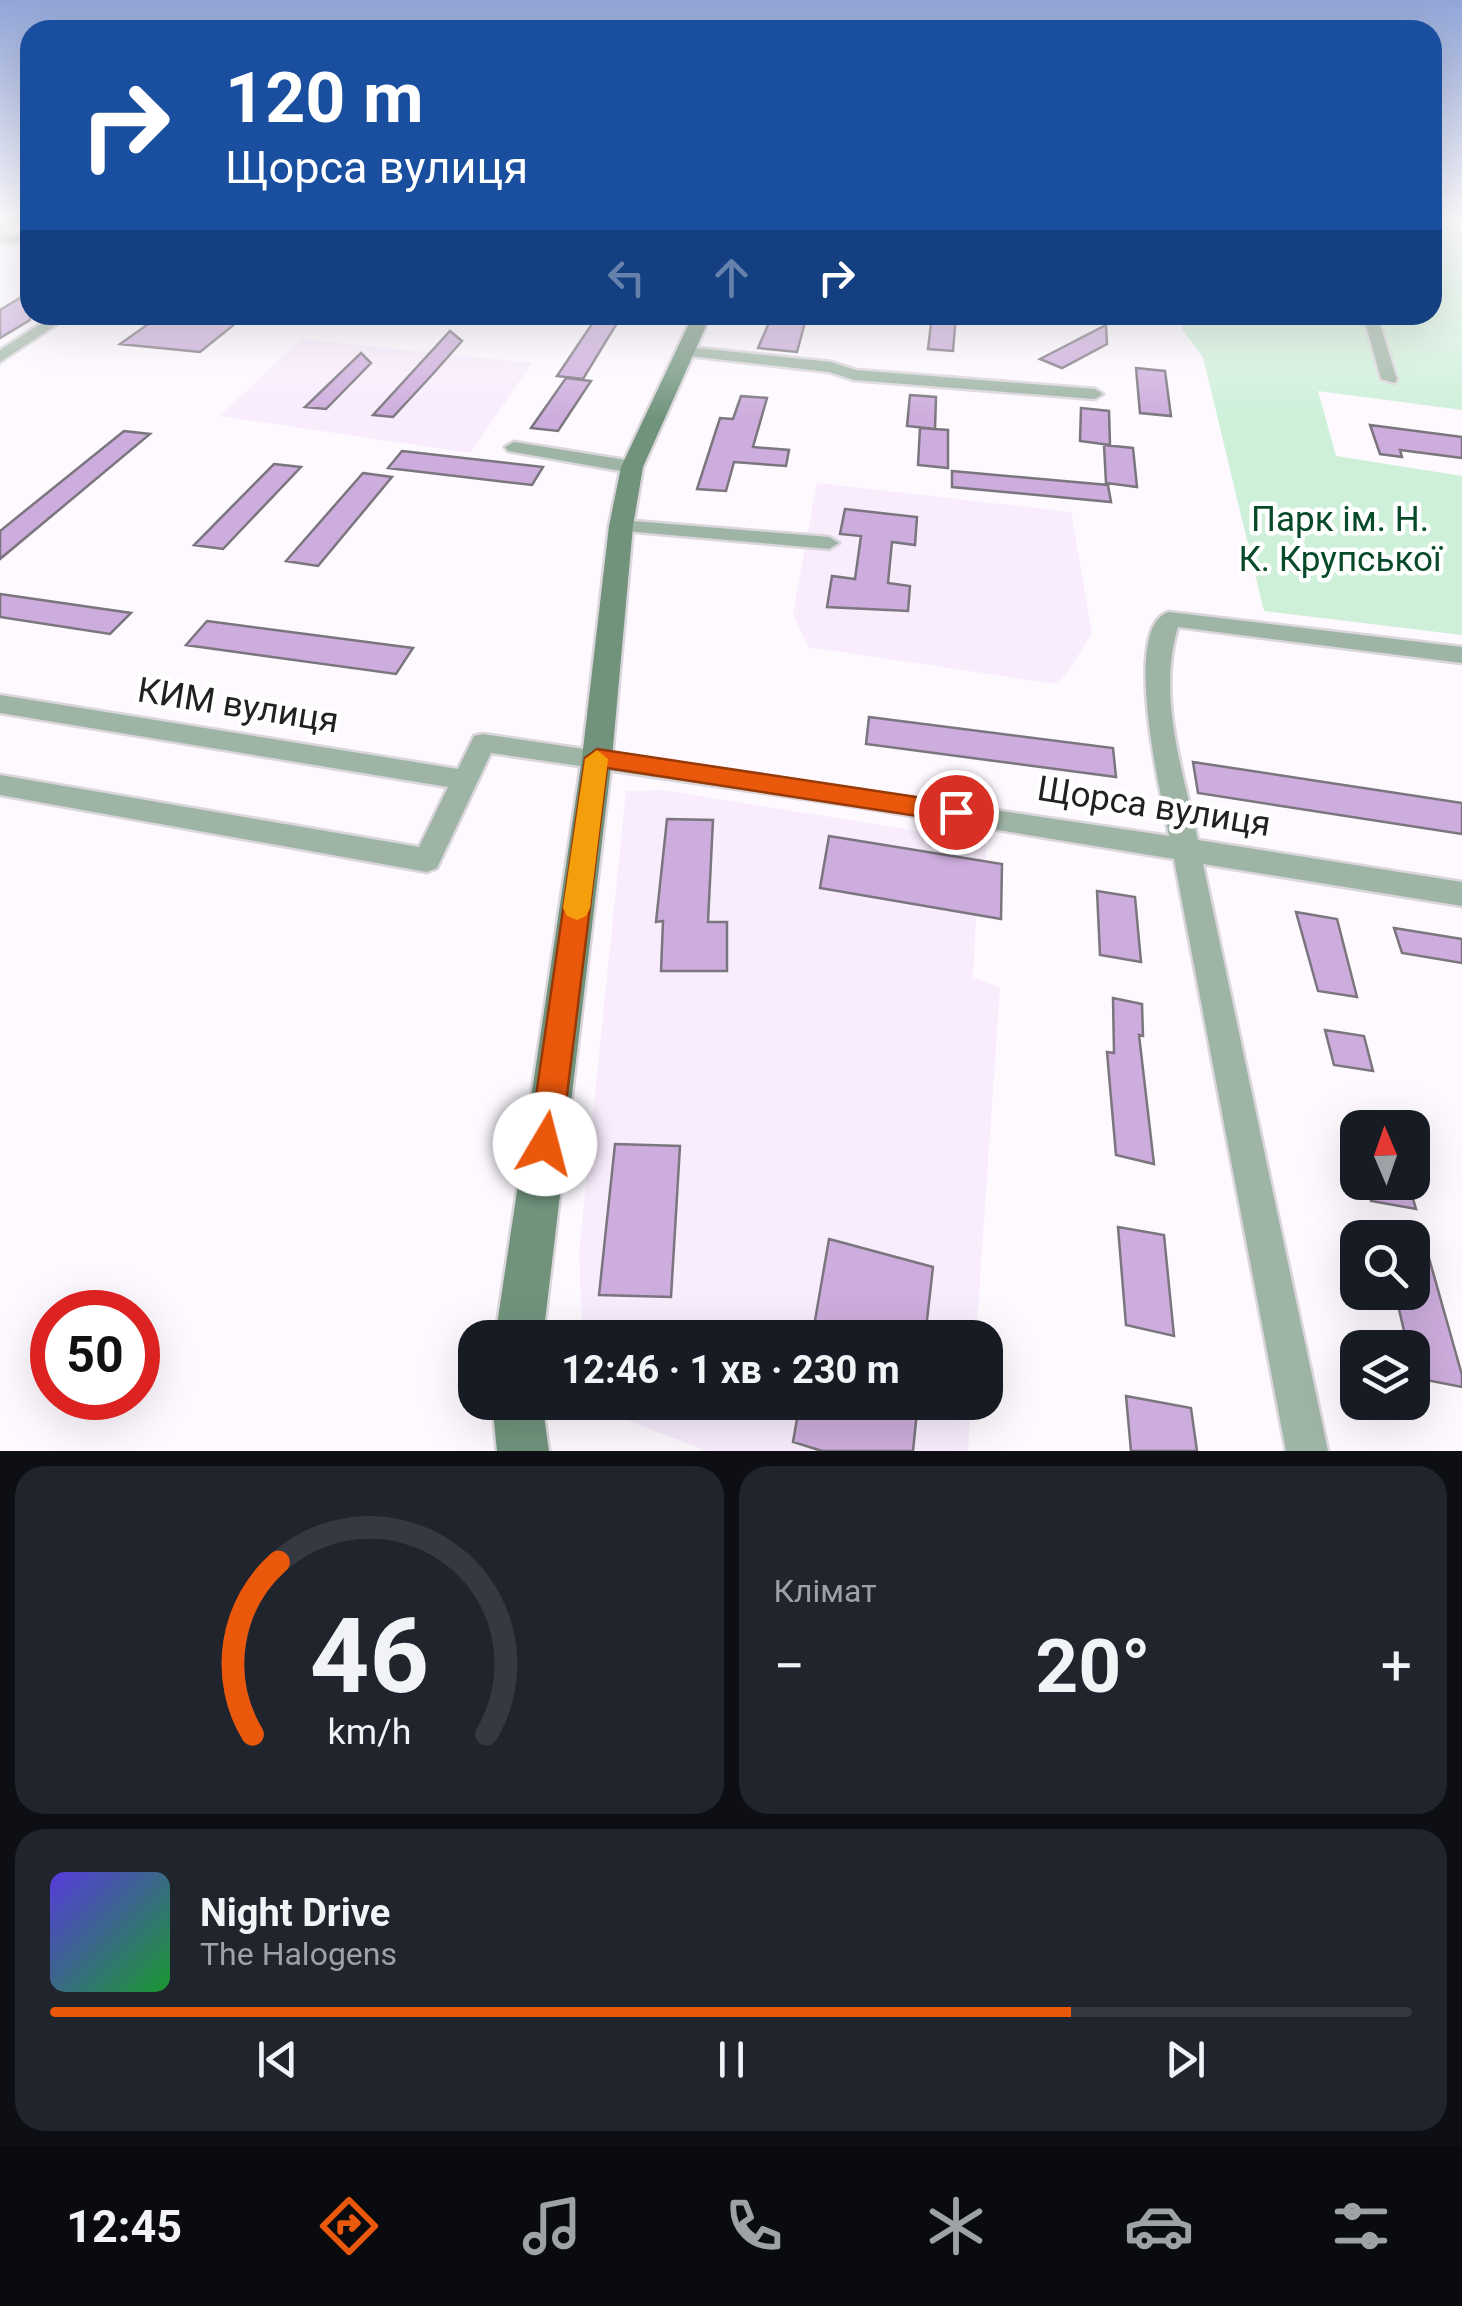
<!DOCTYPE html>
<html lang="uk">
<head>
<meta charset="utf-8">
<style>
  :root { --surface:#171b24; --page:#20242c; --text:#f1f3f6; --muted:#9ea1a6; --line:#363941; --accent:#ea580c }
  body { margin:0; font-family:Roboto,sans-serif; background:var(--page); color:var(--text); height:100vh; display:flex; flex-direction:column; font-size:38px; white-space:nowrap }
  * { box-sizing:border-box; margin:0 }
  p { font-size:32px; color:var(--muted) }
  .icon { flex:none; width:55px; height:55px; fill:none; stroke:currentColor; stroke-width:2; stroke-linecap:round; stroke-linejoin:round }
  .map { position:relative; height:1451px; overflow:hidden }
  .side { display:flex; flex-direction:column; gap:15px; padding:15px; background:#0d0f14; flex:1 }
  .side>* { flex:none }
  .top-card { position:absolute; left:20px; top:20px; width:1422px; height:305px; border-radius:30px; box-shadow:0 10px 40px #0002; background:#1a4fa0; color:#fff; overflow:hidden }
  .needle { width:65px; rotate:358deg }
  .buttons { position:absolute; left:1340px; top:1110px; display:grid; gap:20px }
  .buttons a { display:grid; place-items:center; width:90px; height:90px; border-radius:20px; background:var(--surface); box-shadow:0 10px 40px #0002; font-size:50px }
  .speed { position:absolute; left:30px; top:1290px; display:flex; gap:20px; font-size:50px; font-weight:700; text-align:center }
  .speed>* { display:grid; place-content:center; width:130px; height:130px; border-radius:50%; background:var(--surface); box-shadow:0 10px 40px #0002; line-height:1 }
  .speed .limit { border:15px solid #d22; background:#fff; color:#111 }
  .pin { position:absolute; display:grid; place-items:center; width:85px; height:85px; color:#fff; margin:-42px; border:5px solid #fff; border-radius:50%; box-shadow:0 2px 10px #0007 }
  .me { position:absolute; width:110px; margin:-55px; rotate:8deg; stroke-linejoin:round; filter:drop-shadow(0 0 8px #0008) }
  .turn { display:flex; align-items:center; gap:35px; height:210px; padding:0 40px; font-size:45px }
  .turn .icon { width:130px; height:130px; stroke-width:2.5 }
  .turn b { display:block; font-size:70px; line-height:85px }
  .lanes { display:flex; align-items:center; height:95px; padding:0 40px; background:#0003; justify-content:center; gap:50px; direction:ltr }
  .lanes .off { opacity:.35 }
  .big { font-size:75px; font-weight:700; line-height:1.1 }
  .side .tile { flex:1; display:flex; flex-direction:column; justify-content:center; gap:15px; min-width:0; padding:0 35px; border-radius:30px; background:var(--page) }
  .side .dial { align-items:center; gap:0 }
  .dial svg { height:260px; overflow:visible; fill:none; stroke:var(--line); stroke-width:7; stroke-linecap:round; text-anchor:middle }
  .dial text { fill:var(--text); stroke:none }
  .song { display:flex; align-items:center; gap:30px }
  .cover { width:120px; height:120px; border-radius:15px; background:linear-gradient(135deg,hsl(250 70% 55%),hsl(130 70% 35%)) }
  .played { height:10px; border-radius:5px; background:linear-gradient(90deg,var(--accent) 75%,var(--line) 75%) }
  .keys { display:flex; justify-content:space-around; direction:ltr }
  .heat { display:flex; justify-content:space-between; align-items:center; font-size:55px; direction:ltr }
  .side .tiles { flex:1; display:grid; gap:15px; grid-template-columns:1fr 1fr }
  .tile:last-child { grid-column:span 2 }
  .trip { position:absolute; left:458px; top:1320px; width:545px; height:100px; border-radius:30px; background:var(--surface); box-shadow:0 10px 40px #0002; font-weight:700; line-height:100px; text-align:center }
  .tabs { display:flex; height:160px; justify-content:space-around; align-items:center; background:#090b0e; color:var(--muted) }
  .tabs .icon { width:70px; height:70px }
  .tabs .selected { color:var(--accent) }
  .tabs b { font-size:45px; color:var(--text) }
  .map>svg:first-child { display:block }
</style>
</head>
<body>
<div class="map">
<svg width="1462" height="1451" viewBox="0 0 1462 1451">
  <rect width="100%" height="100%" fill="#fdf9ff"/>
  <path fill="#f8ecfd" d="M301,339l231,24 -62,90 -250,-37z
    M817,483l254,29 21,121 -23,37 -12,14 -249,-37 -15,-33z
    M662,790l324,52v19l16,3 -1,55 -25,-4 -3,63 27,9 -24,350 -393,1 -4,-85 47,-462z
    M602,1403h369l-3,48h-261l-86,-33z"/>
  <path fill="#cef0d9" d="M1433,216h29v194l-144,-19 18,65 126,20v159l-198,-24 -61,-254 -21,-28v-14h250z"/>
  <path fill="#cdaddd" stroke="#7b757e" stroke-width="2.5" d="M30,292v28l-30,18v-28z
    M161,315h85l-46,37 -80,-8z
    M598,315h24l-39,64 -26,-3z
    M782,315h25l-10,37 -39,-4 13,-30 10,1z
    M932,315h24l-3,36 -25,-2z
    M1106,325l1,19 -45,24 -22,-9z
    M450,331l12,10 -31,35 -38,41 -20,-2z
    M361,353l10,10 -45,46 -21,-2z
    M1136,368l29,3 6,45 -31,-3z
    M566,378l25,3 -33,50 -27,-3z
    M910,395l26,2 -1,32 -28,-3z
    M741,396l26,2 -14,49 36,3 -3,16 -52,-4 -8,29 -29,-2 23,-71 13,1z
    M1081,408l28,3 1,34 -30,-4z
    M1370,425l92,12v21l-62,-8 2,7 -22,-3z
    M920,428l28,2v38l-30,-3z
    M124,431l26,3 -150,125v-28z
    M1104,445l29,3 4,39 -31,-4z
    M402,451l141,16 -11,18 -144,-17z
    M274,464l27,3 -78,82 -29,-4z
    M952,471l156,14 3,17 -159,-15z
    M363,473l29,4 -74,89 -32,-5z
    M845,509l72,8 -2,28 -23,-3 -4,41 22,3 -2,25 -81,-4 5,-31 23,3 6,-43 -21,-2z
    M0,594l131,19 -21,21 -110,-17z
    M207,621l206,27 -17,26 -210,-29z
    M869,717l244,31 3,29 -250,-33z
    M1193,762l269,41v31l-264,-41z
    M667,819l46,1 -5,102h19v49h-66l2,-50 -7,1z
    M829,836l173,28 -1,55 -181,-31z
    M1097,891l38,6 6,65 -41,-7z
    M1296,912l41,7 20,78 -39,-6z
    M1394,928l68,11v24l-60,-10z
    M1113,998l29,6 1,32 -4,-1 15,129 -38,-9 -9,-103 7,1z
    M1325,1030l39,6 9,35 -39,-6z
    M615,1144l65,2 -9,151 -72,-2z
    M1366,1182h42l8,27 -45,-8z
    M1118,1227l46,8 10,101 -48,-11z
    M829,1239l104,28 -8,71h-113z
    M1412,1248l15,3 35,124v12l-46,-9 -4,-30h-4l-13,-56h17z
    M1126,1396l65,12 6,43h-66z
    M800,1402h118l-5,49h-91l-29,-9z"/>
  <g fill="none" stroke-linecap="round" stroke-linejoin="round">
    <defs>
      <path id="minor" d="M11,216h15l-26,16v-9z
        M0,234l30,2v8l-30,-2z
        M54,315h17l-71,47v-12z
        M1363,315h14l20,64 -2,4 -14,-4z
        M687,347l144,15 25,8 239,19 8,5 -8,5 -241,-19 -25,-8 -148,-17v-6z
        M514,442l118,19 9,6 -9,6 -124,-22 -3,-4z
        M621,520l208,17 10,6 -10,6 -215,-19v-8z
        M1169,612l293,35v16l-284,-36c-21,70 5,144 20,213l264,42v24l-259,-42 125,587h-42l-112,-592 -334,-55 -349,-51 -54,115 -10,4 -427,-77v-20l419,72 29,-60 -448,-74v-18l458,74 16,-33 9,-2 686,102c-7,-37 -49,-211 0,-224z"/>
      <path id="secondary" d="M693,315h18l-68,152 -10,59 -21,232 -69,580h-48l87,-580 27,-232 12,-59z
        M492,1402h50l7,49h-52z"/>
    </defs>
    <use href="#minor" stroke="#dad6dc" stroke-width="5"/>
    <use href="#secondary" stroke="#dad6dc" stroke-width="5"/>
    <use href="#minor" fill="#9eb5a5" fill-rule="evenodd"/>
    <use href="#secondary" fill="#71937c" fill-rule="evenodd"/>
  </g>
  <linearGradient id="sky" x2="0" y2="1"><stop stop-color="#91a5d7"/><stop offset="0.52" stop-color="#fefcff"/><stop offset="1" stop-color="#fefcff" stop-opacity="0"/></linearGradient>
  <rect width="1462" height="419" fill="url(#sky)"/>
  <path fill="#ea580c" stroke="#983908" stroke-width="2.5" d="M597,749l359,54 8,2 4,7 -4,7 -8,3 -349,-54 -46,376 -5,12 -11,4 -11,-4 -5,-12 56,-386z"/>
  <path fill="#f59e0b" d="M597,750l11,9 -18,149 -4,8 -9,4 -10,-4 -4,-8 22,-149z"/>
  <g text-anchor="middle" stroke-width="9" stroke-linejoin="round" paint-order="stroke">
    <g font-size="35" fill="#064a29" stroke="#fff">
      <text x="1340" y="531">Парк ім. Н.<tspan x="1340" dy="40">К. Крупської</tspan></text>
    </g>
    <g font-size="35" fill="#232024" stroke="#fff">
      <text transform="translate(238 705) rotate(9)" y="12">КИМ вулиця</text>
      <text transform="translate(1154 806) rotate(9)" y="12">Щорса вулиця</text>
    </g>
  </g>
</svg>
<div class="buttons">
<a><svg class="needle" viewBox="-14 -14 28 28"><path d="M0-13l5 13h-10z" fill="#e53935"/><path d="M0 13l5-13h-10z" fill="#9ea1a6"/></svg></a>
<a><svg class="icon" aria-label="search" viewBox="0 0 24 24"><circle cx="10" cy="10" r="6"/><path d="M15 15l6 6"/></svg></a>
<a><svg class="icon" aria-label="layers" viewBox="0 0 24 24"><path d="M12 4l9 5-9 5-9-5zM3 14l9 5 9-5"/></svg></a>
</div>
<div class="speed"><div class="limit">50</div></div>
<div class="pin" style="left:956px;top:812px;background:#d93025"><svg class="icon" aria-label="arrive" viewBox="0 0 24 24"><path d="M6 21V4h12l-3 4 3 4H6"/></svg></div>
<svg class="me" style="left:545px;top:1144px" viewBox="-20 -20 40 40"><circle r="19" fill="#fff"/><path d="M0-13L10 11 0 6-10 11z" fill="#ea580c"/></svg>
<div class="trip">12:46 · 1 хв · 230 m</div>
<div class="top-card">
<div class="turn"><svg class="icon" aria-label="right" viewBox="0 0 24 24"><path d="M7 20v-9h11M14 6l5 5-5 5"/></svg><div><b>120 m</b>Щорса вулиця</div></div>
<div class="lanes"><svg class="icon off" aria-label="left" viewBox="0 0 24 24"><path d="M17 20v-9H6M10 6l-5 5 5 5"/></svg><svg class="icon off" aria-label="ahead" viewBox="0 0 24 24"><path d="M12 20V5M6 11l6-6 6 6"/></svg><svg class="icon" aria-label="right" viewBox="0 0 24 24"><path d="M7 20v-9h11M14 6l5 5-5 5"/></svg></div>
</div>
</div>
<section class="side">
<div class="tiles">
<div class="tile dial"><svg viewBox="0 0 100 80">
<path d="M14 69A42 42 0 1 1 86 69"/>
<path d="M14 69A42 42 0 0 1 22 16" stroke="#ea580c"/>
<text x="50" y="56" font-size="32" font-weight="700">46</text>
<text x="50" y="72" font-size="11">km/h</text>
</svg></div>
<div class="tile"><p>Клімат</p>
<div class="heat"><a>−</a><b class="big">20°</b><a>+</a></div>
</div>
<div class="tile">
<div class="song"><i class="cover"></i><div><b>Night Drive</b><p>The Halogens</p></div></div>
<div class="played"></div>
<div class="keys"><svg class="icon" aria-label="previous" viewBox="0 0 24 24"><path d="M18 5L8 12l10 7zM5 5v14"/></svg><svg class="icon" aria-label="pause" viewBox="0 0 24 24"><path d="M8 5v14M16 5v14"/></svg><svg class="icon" aria-label="next" viewBox="0 0 24 24"><path d="M6 5l10 7-10 7zM19 5v14"/></svg></div>
</div>
</div>
</section>
<nav class="tabs">
<b>12:45</b>
<svg class="icon selected" aria-label="directions" viewBox="0 0 24 24"><path d="M12 3l9 9-9 9-9-9zM9 14v-3h6M13 9l2 2-2 2"/></svg>
<svg class="icon" aria-label="music" viewBox="0 0 24 24"><path d="M9 18V5l10-2v13"/><circle cx="6" cy="18" r="3"/><circle cx="16" cy="16" r="3"/></svg>
<svg class="icon" aria-label="phone" viewBox="0 0 24 24"><path d="M5 4h4l2 5-3 2q2 4 5 5l2-3 5 2v4C11 20 4 13 5 4z"/></svg>
<svg class="icon" aria-label="climate" viewBox="0 0 24 24"><path d="M12 3v18M4 7l16 10M4 17L20 7"/></svg>
<svg class="icon" aria-label="car" viewBox="0 0 24 24"><path d="M5 17H2v-5l4-1 3-4h7l3 4 3 1v5h-3M9 17h6M6 11h13"/><circle cx="7" cy="17" r="2"/><circle cx="17" cy="17" r="2"/></svg>
<svg class="icon" aria-label="filters" viewBox="0 0 24 24"><path d="M4 7h16M4 17h16"/><circle cx="9" cy="7" r="2"/><circle cx="15" cy="17" r="2"/></svg>
</nav>
</body>
</html>
